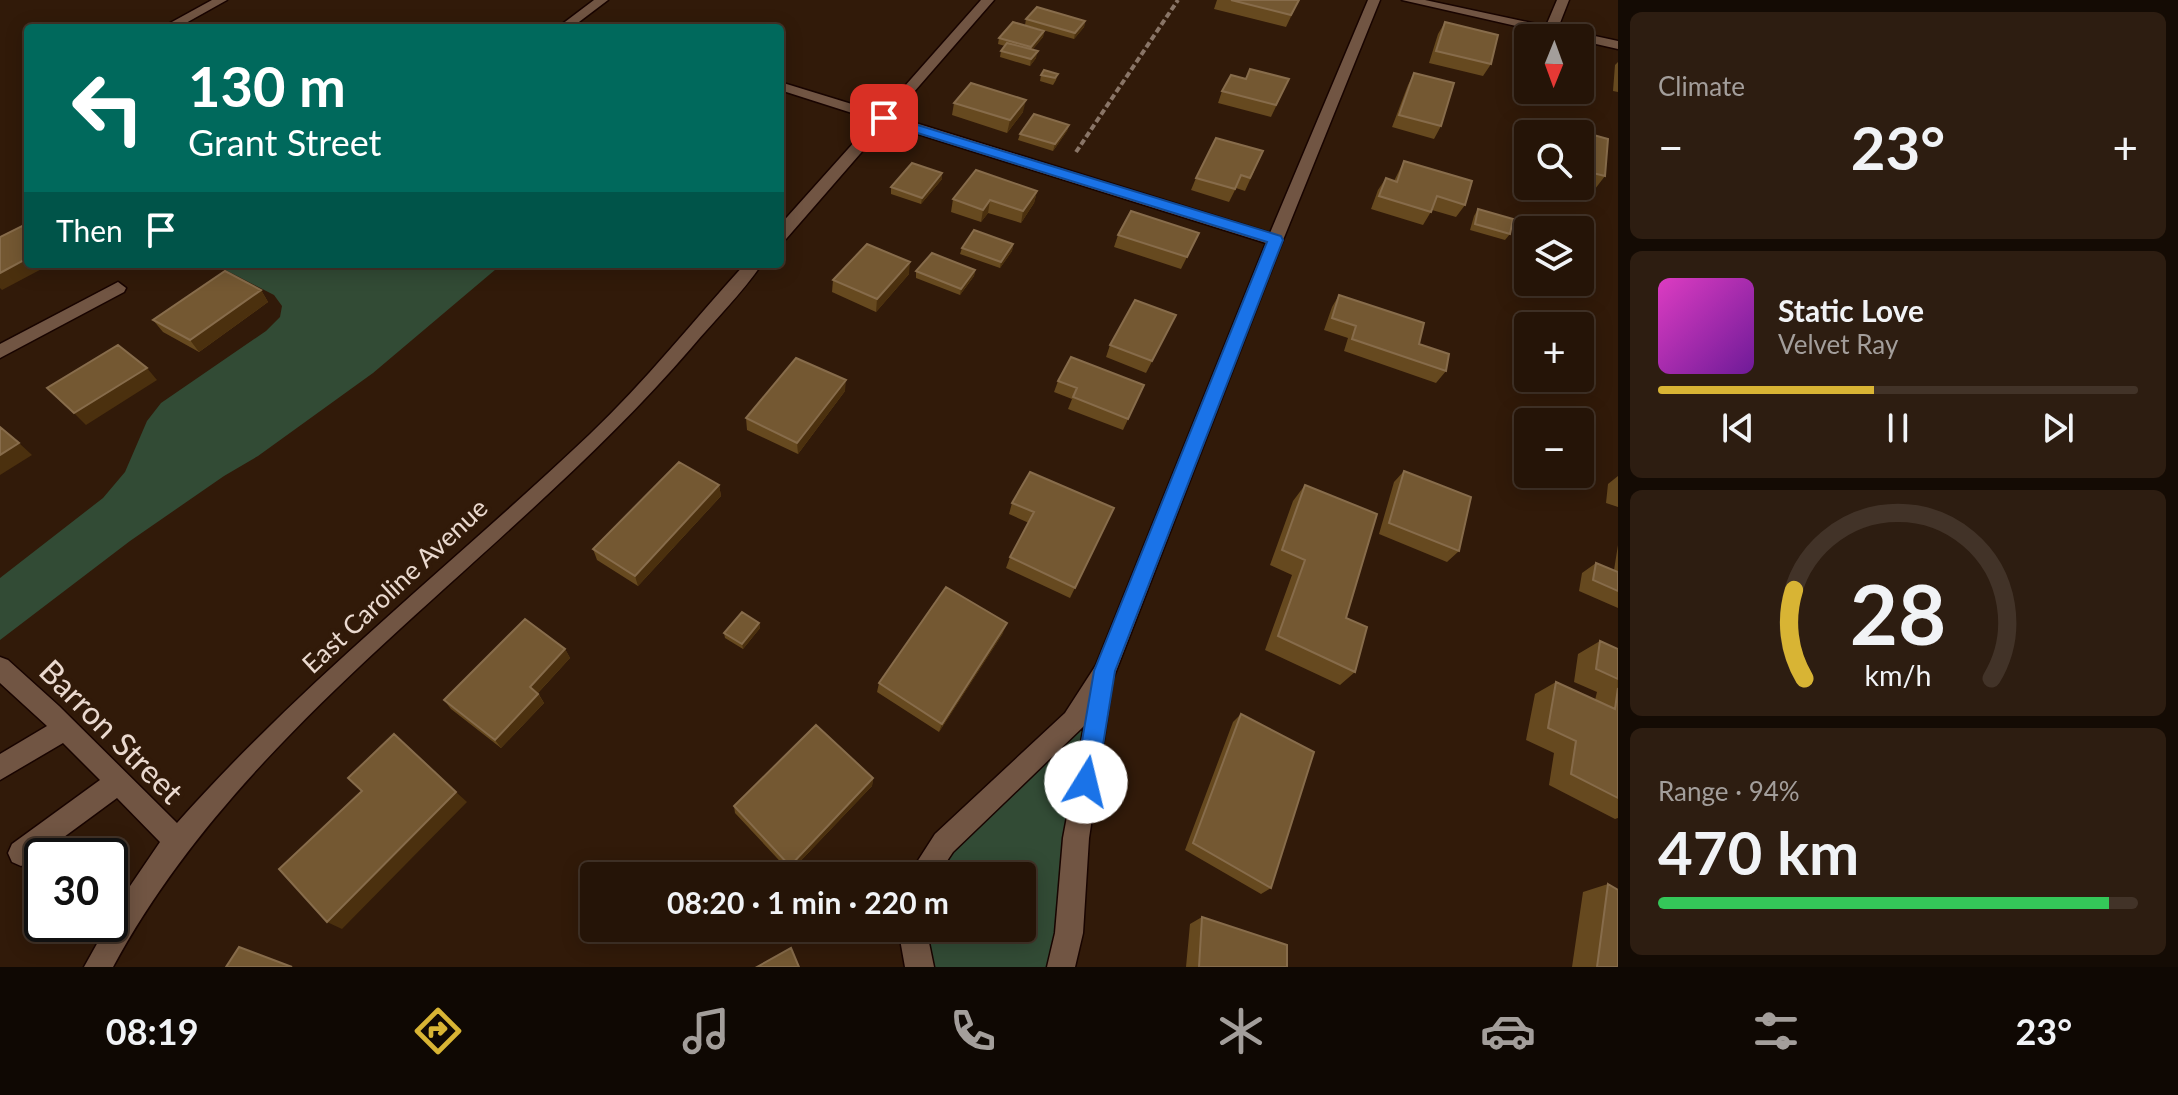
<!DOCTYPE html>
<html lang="en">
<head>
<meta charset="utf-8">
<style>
  :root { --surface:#251407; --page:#2d1d11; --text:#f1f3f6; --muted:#a39e9b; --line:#423328; --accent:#d8b434 }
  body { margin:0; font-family:Lato,sans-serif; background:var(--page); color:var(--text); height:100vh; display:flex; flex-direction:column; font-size:30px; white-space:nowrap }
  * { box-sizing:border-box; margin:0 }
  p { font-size:26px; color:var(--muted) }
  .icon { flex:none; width:44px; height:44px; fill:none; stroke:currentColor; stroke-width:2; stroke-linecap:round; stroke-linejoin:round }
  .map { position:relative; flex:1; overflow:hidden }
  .details { display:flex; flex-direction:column; gap:12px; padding:12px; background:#140b04; width:560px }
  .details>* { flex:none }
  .top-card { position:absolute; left:24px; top:24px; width:760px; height:244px; border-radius:8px; box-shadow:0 4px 20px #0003,0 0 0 2px var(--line); background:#00695c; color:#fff; overflow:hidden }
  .needle { width:52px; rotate:181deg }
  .buttons { position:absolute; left:1514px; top:24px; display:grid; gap:16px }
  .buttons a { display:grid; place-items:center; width:80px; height:80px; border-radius:8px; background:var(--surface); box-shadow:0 4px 20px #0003,0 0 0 2px var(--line); font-size:40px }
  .speed { position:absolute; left:24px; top:838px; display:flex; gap:16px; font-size:40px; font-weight:700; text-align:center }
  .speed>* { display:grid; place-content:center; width:104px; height:104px; border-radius:50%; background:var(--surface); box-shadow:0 4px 20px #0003,0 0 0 2px var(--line); line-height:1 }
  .speed .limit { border:4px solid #111; border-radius:12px; background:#fff; color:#111 }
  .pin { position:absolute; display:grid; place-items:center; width:68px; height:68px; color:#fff; margin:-34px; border-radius:16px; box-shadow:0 4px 12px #0006 }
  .me { position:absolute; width:88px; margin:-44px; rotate:9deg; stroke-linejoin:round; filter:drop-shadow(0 0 6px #0008) }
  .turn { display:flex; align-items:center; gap:28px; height:168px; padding:0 32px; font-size:36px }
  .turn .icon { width:104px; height:104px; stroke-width:2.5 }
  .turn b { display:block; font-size:56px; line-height:68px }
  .then { display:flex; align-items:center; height:76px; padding:0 32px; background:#0003; gap:16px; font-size:30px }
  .big { font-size:60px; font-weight:700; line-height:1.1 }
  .details .widget { flex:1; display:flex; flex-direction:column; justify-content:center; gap:12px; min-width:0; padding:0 28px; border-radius:12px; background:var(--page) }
  .details .dial { align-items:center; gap:0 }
  .dial svg { height:208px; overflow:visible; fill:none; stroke:var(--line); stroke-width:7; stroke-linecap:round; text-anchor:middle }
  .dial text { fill:var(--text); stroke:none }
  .song { display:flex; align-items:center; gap:24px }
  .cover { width:96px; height:96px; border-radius:12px; background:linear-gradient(135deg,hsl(310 70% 55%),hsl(280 70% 35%)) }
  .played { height:8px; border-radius:4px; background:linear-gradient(90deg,var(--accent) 45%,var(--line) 45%) }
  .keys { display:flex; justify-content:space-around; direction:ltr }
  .heat { display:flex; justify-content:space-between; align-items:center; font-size:44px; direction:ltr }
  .charge { height:12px; border-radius:6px; background:linear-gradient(90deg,#34c759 94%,var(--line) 0) }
  .trip { position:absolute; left:580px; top:862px; width:456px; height:80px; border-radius:8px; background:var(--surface); box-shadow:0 4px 20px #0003,0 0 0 2px var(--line); font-weight:700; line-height:80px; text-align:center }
  .dock { display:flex; height:128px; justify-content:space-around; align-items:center; background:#0f0803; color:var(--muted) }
  .dock .icon { width:56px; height:56px }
  .dock .selected { color:var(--accent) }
  .dock b { font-size:36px; color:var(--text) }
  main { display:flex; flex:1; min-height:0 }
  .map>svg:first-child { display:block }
</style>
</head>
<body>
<main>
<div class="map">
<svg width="1618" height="967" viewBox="0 0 1618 967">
  <rect width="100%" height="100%" fill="#311a09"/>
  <path fill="#324b35" d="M214,264h288l-129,109 -115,83 -34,20 -94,65 -130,99v-62l103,-80 22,-26 22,-51 14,-18 105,-72 14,-14 2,-11 -8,-11z
    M1104,674l-44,293h-140l-8,-39h110v-52h-100z"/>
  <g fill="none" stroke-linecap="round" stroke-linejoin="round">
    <defs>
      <path id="minor" d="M212,0h15l-50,28h-16z
        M594,0h14l-37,28h-14z
        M981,0h13l-101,116 377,117 98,-233h12l-97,240 -170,439 -24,159 -6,95 -8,34h-28l8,-34 8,-95 21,-112 -131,126 -16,24h-29l27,-42 130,-121 31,-48 170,-422 -380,-119 -100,115 -6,1v-15l94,-105 -94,-30v-8l101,31z
        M1402,0h23l121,26 11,-26h12l-11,28 60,13v8z
        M745,264h17c-20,29 -47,56 -70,83 -182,212 -446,372 -579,620h-29l42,-75 34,-50 -43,-44 -87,64 -9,4 -9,-4 -4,-9 4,-9 88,-64 -37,-37 -63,37v-26l47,-28 -47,-43v-26l8,3 51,46 118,117c126,-142 275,-258 412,-388 56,-53 104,-114 156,-171z
        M118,282l8,6 -2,4 -124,66v-14z
        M898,928h28l8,39h-29z"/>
    </defs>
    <use href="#minor" stroke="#180400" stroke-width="3"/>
    <path stroke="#897567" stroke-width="4" stroke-dasharray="6 3" stroke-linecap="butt" d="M1076,152l102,-152"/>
    <use href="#minor" fill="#715543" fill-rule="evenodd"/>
  </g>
  <path fill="#66491f" d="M1217,0h82l-13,27 -72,-18z
    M1026,19l59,2 -1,6 -10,12 -49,-14z
    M1445,22l46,42 -8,12 -54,-13 9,-29z
    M1044,31l-1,6 -11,13 4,8 -6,8 -30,-9 1,-6 4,-5 -7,-2 1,-6z
    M1618,62v30l-5,-1 2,-26z
    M1414,73l27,53 -7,13 -42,-12 16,-42z
    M1058,74l-2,6 -3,5 -13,-4 1,-6z
    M1246,79h43l-18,38 -53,-14 4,-12z
    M954,103l69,9 -16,21 -55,-18z
    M1069,125l-2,6 -14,20 -35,-11 2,-6z
    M1568,128l40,11 -3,37 -10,13 -15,-4v-51h-16z
    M1263,151l-18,40 -9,-3 -7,14 -38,-12 5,-12z
    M1404,161l61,44 -9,12 -24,-7 -9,15 -52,-16 7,-19 8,-12 8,3z
    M942,173v6l-21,25 -30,-10v-7z
    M1037,191l-3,12 -13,20 -33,-10 -7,9 -30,-10 2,-13z
    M1478,209l32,25 -5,6 -35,-10 4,-14z
    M1118,235l75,10 -12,24 -67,-22z
    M1013,244l-1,7 -12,17 -40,-14 2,-6z
    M975,270l-1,6 -14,19 -44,-17v-7z
    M909,274l-33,38 -44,-20 1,-12z
    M261,290l7,12 -69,50 -36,-20 -10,-12z
    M1339,295l107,76 -10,12 -92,-32 4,-13 -24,-8 8,-23z
    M1170,327l-24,46 -40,-16 4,-12z
    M1058,381l86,4 -21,45 -55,-21 4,-10 -18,-7z
    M845,391l-47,63 -51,-24 -1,-12z
    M1404,471l55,80 -12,11 -68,-28 15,-52z
    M1618,476v31l-12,-4 2,-19z
    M719,485l2,11 -83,90 -41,-26 -4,-11z
    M1305,485l41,133 9,54 -15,13 -75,-35 27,-75 -22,-10 23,-64z
    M1012,503l102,5 -44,90 -64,-30 4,-11 19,-34 -20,-9z
    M1618,545v63l-39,-17 3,-18 14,-10 18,7z
    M759,623l1,5 -17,21 -18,-11 -1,-5z
    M1003,633l-64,99 -62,-40 2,-9z
    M1600,641l18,8v169l-3,1 -66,-34 5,-32 -28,-13 9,-46 21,-12 39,18 2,-8 -23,-10 4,-28z
    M565,649l5,9 -32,35 6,10 -43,45 -50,-39 -7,-9z
    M1241,714l30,174 -10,6 -76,-44 48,-128z
    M873,778l-1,8 -82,86 -55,-59 -1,-7z
    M1608,884l10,83h-46l11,-75z
    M1202,917l85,50h-101l4,-43z"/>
  <path fill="#4b300e" d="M1085,21l-1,6 -10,12 1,-6z
    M1044,31l-1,6 -13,16 1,-6z
    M1038,51l-2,7 -6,8 1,-7z
    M1026,100l-3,12 -16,21 3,-13z
    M1069,125l-2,6 -14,20 2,-7z
    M942,173v6l-21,25 1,-6z
    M1037,191l-3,12 -13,20 2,-12z
    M990,200l-2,13 -7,9 2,-12z
    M1013,244l-1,7 -12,17 1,-6z
    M28,258v6h23l-49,26 -2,-2v-15z
    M910,262l-1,12 -33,38 1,-13z
    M975,270l-1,6 -14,19 1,-6z
    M261,290l7,12 -69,50 -9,-12z
    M147,368l10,12 -71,45 -12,-12z
    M846,380l-1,11 -47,63 -1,-11z
    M19,443l13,12 -32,20v-20z
    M719,485l2,11 -83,90 -3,-10z
    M759,623l1,5 -17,21 -1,-5z
    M1007,623l-4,10 -64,99 3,-8z
    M565,649l5,9 -35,38 -5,-9z
    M538,694l6,9 -43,45 -6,-8z
    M873,778l-1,8 -82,86v-6z
    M456,792l11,10 -125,127 -15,-7z"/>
  <path fill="#745832" stroke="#876c4b" stroke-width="2" d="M1231,0h68l-8,15z
    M1037,7l48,14 -10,12 -49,-14z
    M1013,22l31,9 -13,16 -32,-9z
    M1445,22l53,13 -7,29 -55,-13z
    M1007,43l31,8 -7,8 -30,-8z
    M1250,69l39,10 -13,26 -54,-14 9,-16 15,4z
    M1044,70l14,4 -3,4 -14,-3z
    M1414,73l40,10 -13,43 -42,-11z
    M971,83l55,17 -16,20 -56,-17z
    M1034,114l35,11 -14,19 -35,-10z
    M1568,128l40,11 -3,37 -25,-6v-36h-13z
    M1216,138l47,13 -13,27 -9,-3 -6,14 -39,-11z
    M1404,161l68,20 -7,24 -28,-9 -6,16 -52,-16 7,-18 11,4z
    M912,163l30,10 -20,25 -31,-11z
    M976,170l61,21 -14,20 -33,-11 -7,10 -30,-11z
    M1478,209l35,10 -3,15 -35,-10z
    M1131,211l68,22 -12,24 -69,-22z
    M28,223v35l-28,15v-36z
    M974,230l39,14 -12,18 -39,-14z
    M867,244l43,18 -33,37 -44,-19z
    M932,253l43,17 -14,19 -45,-18z
    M225,271l36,19 -71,50 -37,-20z
    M1339,295l85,28 -5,21 30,10 -3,17 -94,-32 4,-13 -24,-8z
    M1135,300l41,15 -24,46 -42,-16z
    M118,345l29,23 -73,45 -27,-25z
    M1071,357l73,28 -16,34 -55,-22 4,-9 -19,-7z
    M796,358l50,22 -49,63 -51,-25z
    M0,427l19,16 -19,12z
    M679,462l40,23 -84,91 -42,-27z
    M1404,471l67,26 -12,54 -70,-28z
    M1030,472l84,36 -39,80 -65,-31 24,-45 -22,-9z
    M1305,485l72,29 -31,104 21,9 -12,45 -77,-36 27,-76 -23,-10z
    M1596,563l22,9v19l-25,-11z
    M946,587l61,36 -65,101 -63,-41z
    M742,612l17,11 -17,21 -18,-11z
    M525,619l40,30 -35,38 8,7 -43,46 -51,-40z
    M1600,641l18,8v30l-22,-10z
    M1556,682l59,27 3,-21v110l-47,-24 5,-33 -28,-13z
    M1241,714l73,38 -43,136 -78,-45z
    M816,725l57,53 -83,88 -56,-60z
    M394,734l62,58 -129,130 -48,-53 83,-78 -14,-13z
    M1608,884l10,6v77h-21z
    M1202,917l85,28v22h-88z
    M239,947l53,20h-66z
    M791,948l8,19h-42z"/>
  <path fill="#1a73e8" stroke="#114b97" stroke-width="2" d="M879,116h9l393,120 2,4 -168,431 -18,111 -3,8 -8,4 -8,-4 -3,-8 19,-111 173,-429 -388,-121z"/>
  <g text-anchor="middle" stroke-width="8" stroke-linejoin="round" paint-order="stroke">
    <g font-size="26" fill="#ead9cf" stroke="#311a09">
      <text transform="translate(395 586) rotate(-43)" y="9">East Caroline Avenue</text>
    </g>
    <g font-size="32" fill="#ead9cf" stroke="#311a09">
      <text transform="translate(111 732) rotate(45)" y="11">Barron Street</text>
    </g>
  </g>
</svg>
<div class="buttons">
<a><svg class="needle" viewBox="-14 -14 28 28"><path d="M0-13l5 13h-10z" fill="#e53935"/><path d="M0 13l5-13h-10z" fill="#a39e9b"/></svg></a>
<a><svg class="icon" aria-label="search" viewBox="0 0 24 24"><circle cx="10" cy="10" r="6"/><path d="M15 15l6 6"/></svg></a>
<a><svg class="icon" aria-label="layers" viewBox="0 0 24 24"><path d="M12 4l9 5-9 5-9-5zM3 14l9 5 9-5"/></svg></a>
<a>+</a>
<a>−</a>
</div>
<div class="speed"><div class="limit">30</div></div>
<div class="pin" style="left:884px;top:118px;background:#d93025"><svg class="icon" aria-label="arrive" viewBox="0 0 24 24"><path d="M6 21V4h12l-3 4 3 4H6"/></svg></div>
<svg class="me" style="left:1086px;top:782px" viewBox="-20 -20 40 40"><circle r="19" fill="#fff"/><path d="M0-13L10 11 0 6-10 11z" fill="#1a73e8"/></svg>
<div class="trip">08:20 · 1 min · 220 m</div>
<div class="top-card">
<div class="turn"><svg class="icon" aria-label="left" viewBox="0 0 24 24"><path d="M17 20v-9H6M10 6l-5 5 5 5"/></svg><div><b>130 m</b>Grant Street</div></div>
<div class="then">Then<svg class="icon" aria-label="arrive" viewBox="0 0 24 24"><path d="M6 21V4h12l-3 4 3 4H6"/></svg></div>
</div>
</div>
<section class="details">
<div class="widget"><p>Climate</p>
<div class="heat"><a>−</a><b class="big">23°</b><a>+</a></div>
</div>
<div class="widget">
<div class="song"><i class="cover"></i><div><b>Static Love</b><p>Velvet Ray</p></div></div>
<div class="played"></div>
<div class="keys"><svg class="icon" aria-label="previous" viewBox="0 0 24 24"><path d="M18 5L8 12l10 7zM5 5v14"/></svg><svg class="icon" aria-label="pause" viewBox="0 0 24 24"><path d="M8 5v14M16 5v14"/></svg><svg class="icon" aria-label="next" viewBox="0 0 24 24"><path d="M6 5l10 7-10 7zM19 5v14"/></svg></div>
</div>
<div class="widget dial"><svg viewBox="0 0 100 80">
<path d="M14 69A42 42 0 1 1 86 69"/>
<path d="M14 69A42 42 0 0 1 10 35" stroke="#d8b434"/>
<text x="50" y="56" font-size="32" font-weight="700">28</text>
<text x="50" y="72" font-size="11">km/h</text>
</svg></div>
<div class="widget"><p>Range · 94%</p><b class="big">470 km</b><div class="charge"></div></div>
</section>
</main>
<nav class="dock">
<b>08:19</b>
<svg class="icon selected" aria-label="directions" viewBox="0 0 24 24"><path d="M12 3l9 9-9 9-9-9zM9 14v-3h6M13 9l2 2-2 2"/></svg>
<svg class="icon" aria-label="music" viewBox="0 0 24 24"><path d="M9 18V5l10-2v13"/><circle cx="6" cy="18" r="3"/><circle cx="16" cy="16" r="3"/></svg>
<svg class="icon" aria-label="phone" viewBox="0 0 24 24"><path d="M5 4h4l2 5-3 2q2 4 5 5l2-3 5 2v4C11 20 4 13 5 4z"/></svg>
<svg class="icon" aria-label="climate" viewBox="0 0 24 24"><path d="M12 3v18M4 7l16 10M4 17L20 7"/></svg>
<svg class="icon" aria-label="car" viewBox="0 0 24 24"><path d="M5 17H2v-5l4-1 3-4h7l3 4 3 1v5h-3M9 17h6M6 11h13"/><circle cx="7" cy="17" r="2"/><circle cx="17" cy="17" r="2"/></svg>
<svg class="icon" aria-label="filters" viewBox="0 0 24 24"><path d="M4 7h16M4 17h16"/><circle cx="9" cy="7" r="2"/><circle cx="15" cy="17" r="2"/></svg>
<b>23°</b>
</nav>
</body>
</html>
